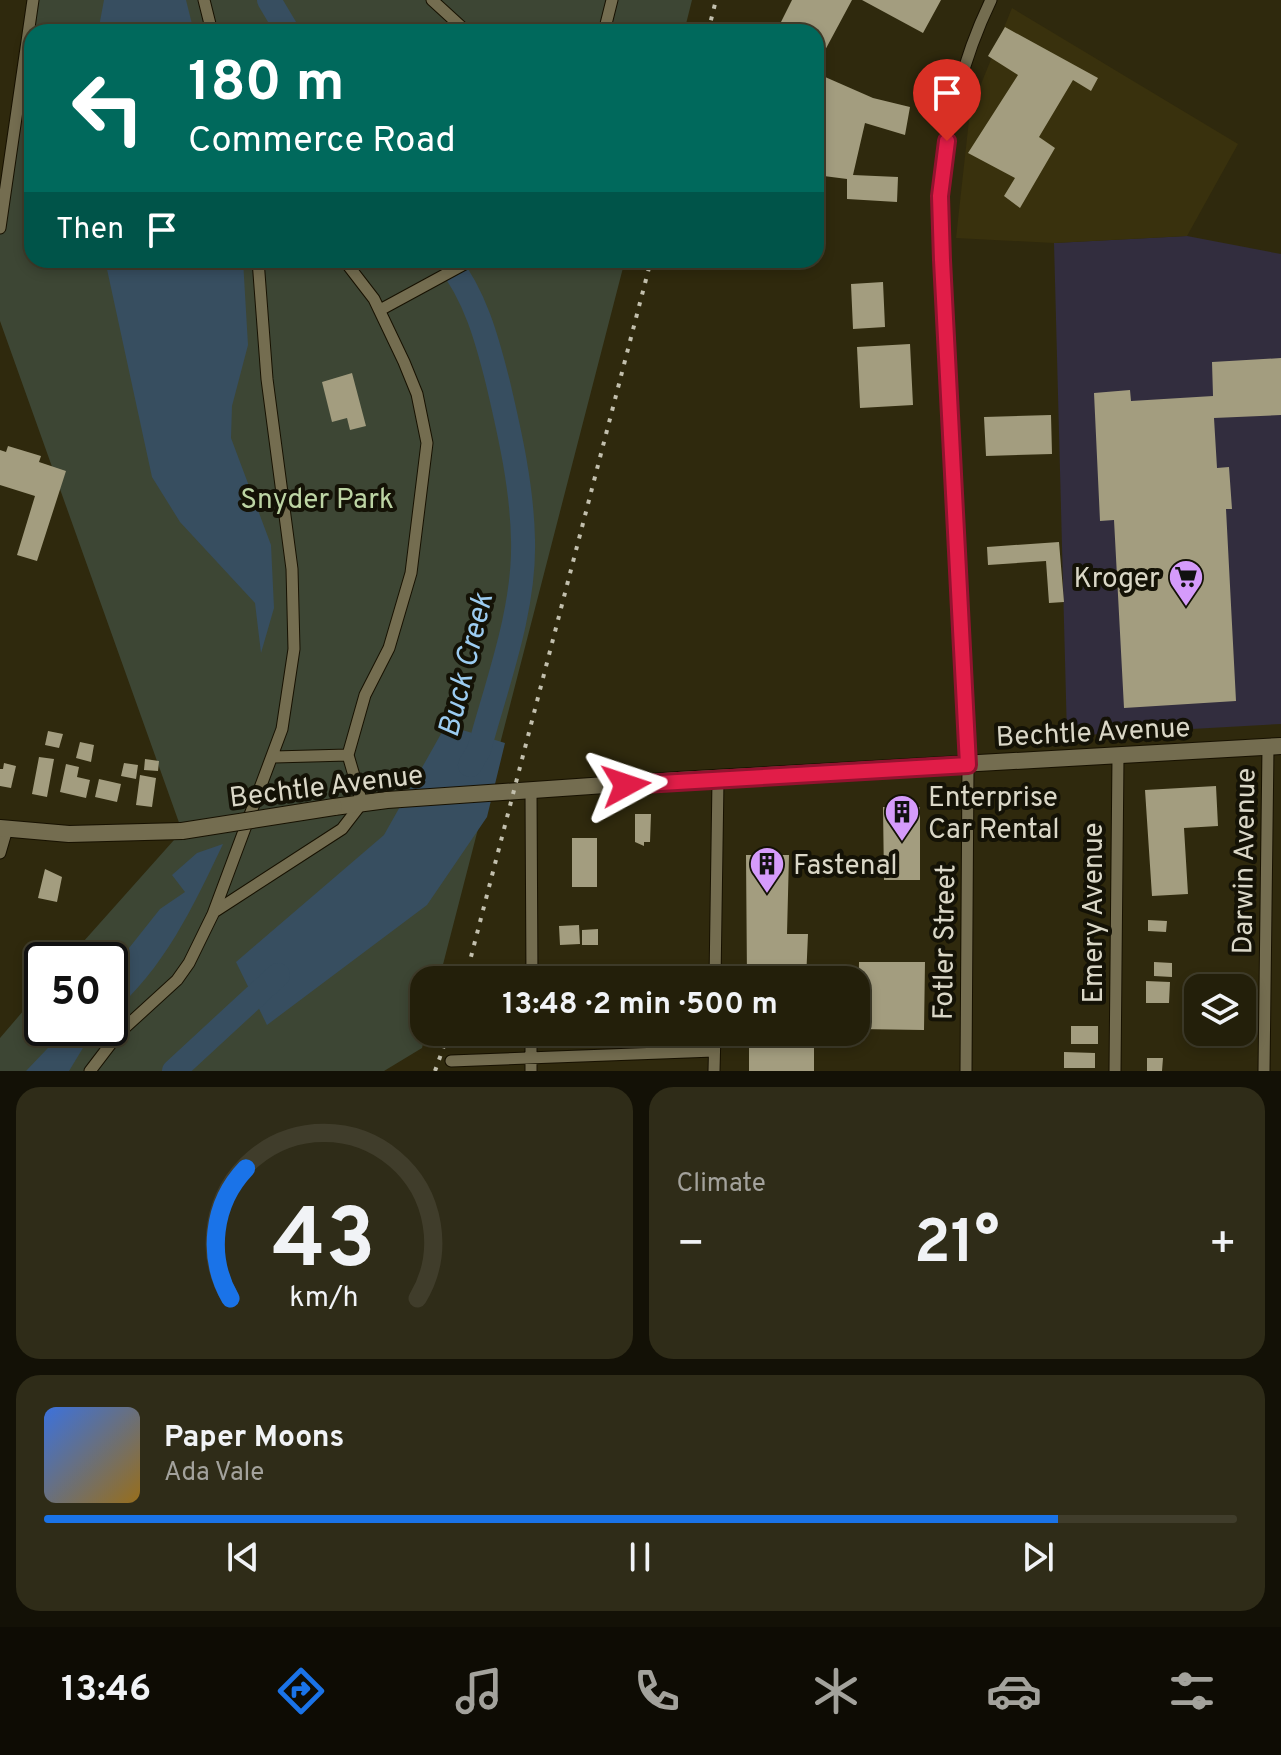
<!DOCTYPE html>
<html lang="en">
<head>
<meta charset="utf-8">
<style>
  :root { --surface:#231f0a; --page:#2f2c18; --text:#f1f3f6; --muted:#a3a29c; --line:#403d2b; --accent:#1a73e8 }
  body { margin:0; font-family:Overpass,sans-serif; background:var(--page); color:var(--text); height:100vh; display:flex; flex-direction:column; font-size:30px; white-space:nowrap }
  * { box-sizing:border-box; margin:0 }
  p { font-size:26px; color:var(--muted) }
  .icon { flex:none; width:44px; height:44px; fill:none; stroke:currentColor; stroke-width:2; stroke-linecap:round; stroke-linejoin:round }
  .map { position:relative; height:1071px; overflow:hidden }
  .details { display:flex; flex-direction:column; gap:16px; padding:16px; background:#131106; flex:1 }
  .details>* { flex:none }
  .banner { position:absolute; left:24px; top:24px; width:800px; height:244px; border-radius:24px; box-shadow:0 4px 12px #0003,0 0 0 2px var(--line); background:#00695c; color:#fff; overflow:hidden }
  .controls { position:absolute; left:1184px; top:974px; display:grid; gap:16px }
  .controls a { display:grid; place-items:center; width:72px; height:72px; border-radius:16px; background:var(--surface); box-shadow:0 4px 12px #0003,0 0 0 2px var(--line); font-size:40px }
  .speed { position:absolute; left:24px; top:942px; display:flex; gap:16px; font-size:40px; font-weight:700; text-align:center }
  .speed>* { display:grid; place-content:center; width:104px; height:104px; border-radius:50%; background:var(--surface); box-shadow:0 4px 12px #0003,0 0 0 2px var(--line); line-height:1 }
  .speed .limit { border:4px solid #111; border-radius:12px; background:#fff; color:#111 }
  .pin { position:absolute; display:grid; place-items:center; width:68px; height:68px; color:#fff; margin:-82px -34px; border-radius:50% 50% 50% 0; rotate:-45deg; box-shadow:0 0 8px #0007 }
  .pin .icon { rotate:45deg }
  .me { position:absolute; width:88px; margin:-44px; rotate:85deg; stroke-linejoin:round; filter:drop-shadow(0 0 6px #0008) }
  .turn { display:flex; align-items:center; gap:28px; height:168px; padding:0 32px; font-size:36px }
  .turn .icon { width:104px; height:104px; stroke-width:2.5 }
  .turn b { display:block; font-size:56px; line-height:68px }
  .then { display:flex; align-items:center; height:76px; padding:0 32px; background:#0003; gap:16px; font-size:30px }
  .big { font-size:60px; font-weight:700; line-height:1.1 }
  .details .card { flex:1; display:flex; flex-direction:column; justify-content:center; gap:12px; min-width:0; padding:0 28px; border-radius:24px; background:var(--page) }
  .details .dial { align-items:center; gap:0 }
  .dial svg { height:208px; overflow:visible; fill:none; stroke:var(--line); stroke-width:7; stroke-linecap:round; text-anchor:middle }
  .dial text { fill:var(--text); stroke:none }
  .song { display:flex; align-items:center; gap:24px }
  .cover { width:96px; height:96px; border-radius:12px; background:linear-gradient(135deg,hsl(220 70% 55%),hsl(40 70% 35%)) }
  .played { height:8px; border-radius:4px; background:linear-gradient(90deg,var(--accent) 85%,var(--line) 85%) }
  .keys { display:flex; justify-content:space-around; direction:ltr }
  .heat { display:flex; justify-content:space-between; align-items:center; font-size:44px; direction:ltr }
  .details .tiles { flex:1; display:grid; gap:16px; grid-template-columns:1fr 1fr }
  .card:last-child { grid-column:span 2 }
  .trip { position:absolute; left:410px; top:966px; width:460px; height:80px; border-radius:24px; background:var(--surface); box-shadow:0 4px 12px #0003,0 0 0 2px var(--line); font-weight:700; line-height:80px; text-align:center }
  .menu { display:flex; height:128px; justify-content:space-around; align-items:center; background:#0e0c04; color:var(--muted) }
  .menu .icon { width:56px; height:56px }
  .menu .selected { color:var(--accent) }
  .menu b { font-size:36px; color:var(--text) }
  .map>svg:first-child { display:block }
</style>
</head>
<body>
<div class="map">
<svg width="1281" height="1071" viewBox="0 0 1281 1071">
  <rect width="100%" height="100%" fill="#2f290d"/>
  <path fill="#322d3e" d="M1187,236l94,18v470l-214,12 -13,-493z"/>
  <path fill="#39310d" d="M1012,8l226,136 -51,92 -133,7 -98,-5 14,-127z"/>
  <path fill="#3d4634" d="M35,0h657l-8,32h-652v228h593l-186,720h-15l2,52 -4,16 -38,23h-384v-33l42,-49v39h68v-68h-43l115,-129 -182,-510v-91z"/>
  <path fill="#374e60" d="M104,0h82l8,32h-96z
    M105,260h138l5,85 -16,61 -1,32 40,107 3,63 -13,45 -6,-50 -75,-81 -28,-45z
    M446,725l59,18 -18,74 -60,88 -160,120 -31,-63 148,-127z
    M223,844c-30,63 -59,125 -113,171v-43l50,-63 25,-17 -13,-17 25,-22z
    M67,1028h28l-26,43h-43z"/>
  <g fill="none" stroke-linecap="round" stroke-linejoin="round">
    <path stroke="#374e60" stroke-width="24" d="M269,0l19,32
      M447,260c28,35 40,79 51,123 12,51 24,104 25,157 2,70 -26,143 -44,210l-9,15
      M174,1071l104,-96"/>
  </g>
  <path fill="#a39d7f" d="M792,0h60l-36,67v-35h-40z
    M862,0h79l-18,33z
    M1005,27l93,51 -7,13 -18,-11 -34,57 16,11 -35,60 -16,-12 11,-18 -47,-25 50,-78 -30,-19z
    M816,73l57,25 37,9 -5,28 -40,-12 -12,52 45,2 -1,25 -50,-3v-20l-31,-4z
    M883,282l2,45 -32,2 -2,-45z
    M910,344l3,61 -53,3 -3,-61z
    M1281,358v57l-67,3 3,50 12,-1 3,42h-6l10,192 -112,7 -10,-188 -14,1 -6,-128 36,-3 1,11 82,-5 -1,-34z
    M352,373l14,53 -16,4 -3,-12 -15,4 -10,-40z
    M1051,415l1,39 -66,2 -2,-39z
    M8,446l33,10 -2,6 27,9 -29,90 -20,-6 18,-59 -35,-11v-35l6,2z
    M1059,542l5,60 -15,1 -3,-42 -58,4 -1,-18z
    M48,731l15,3 -4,14 -14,-3z
    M80,742l14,3 -3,17 -15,-4z
    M39,757l15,2 -7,38 -15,-3z
    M145,759l14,2 -1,10 -14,-1z
    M4,763l12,3 -5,22 -11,-2v-17h3z
    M124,763l14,2 -2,14 -15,-3z
    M66,764l13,3 -2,10 13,3 -4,18 -26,-6z
    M140,775l16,3 -4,29 -16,-2z
    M99,779l22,5 -4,18 -22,-5z
    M1216,786l2,40 -34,2 4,66 -36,2 -7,-106z
    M883,807h37v73h-36z
    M635,814h16l-1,28h-6v4l-9,-4z
    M572,838h25v49h-25z
    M746,855h43l-2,79h21l-2,46h-59z
    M45,869l17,8 -5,25 -19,-4z
    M1148,920l19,1 -1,11 -18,-1z
    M579,925l1,19 -20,1 -1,-19z
    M598,929v16h-16v-15z
    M859,962h66l-1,68 -66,-1z
    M1154,962l18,1v14l-18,-1z
    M1146,981l24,1 -1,21h-23z
    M1071,1026h27v18h-27z
    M814,1043v28h-65v-27z
    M1064,1052l31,1v15h-31z
    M1147,1058h16l-1,13h-15z"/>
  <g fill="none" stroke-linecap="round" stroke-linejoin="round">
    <defs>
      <path id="street" d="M204,0l8,32
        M432,0l35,32
        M604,32l8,-32
        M0,228l33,-228
        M380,310l92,-50
        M274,757l74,-2 17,-60 24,-47 22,-75 16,-130 -10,-49 -13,-32 -30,-63 -30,-39
        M531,791l1,189
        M0,853l7,-24
        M214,912l128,-83 20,-26 -14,-48
        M715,980l3,-200
        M451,1061l263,-10
        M90,1071l29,-38 58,-53 12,-17 24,-49 69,-185 12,-80 -2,-80 -25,-190 -9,-119
        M531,1071v-39
        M714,1071l1,-39
        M966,1071l2,-306 -28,-569c6,-69 21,-134 51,-196
        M1115,1071l3,-315
        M1264,1071l4,-324"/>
      <path id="secondary" d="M334,807l53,-7 291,-20 603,-34
        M0,828l69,6 113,-3"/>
    </defs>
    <use href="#street" stroke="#171100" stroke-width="13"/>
    <use href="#secondary" stroke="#171100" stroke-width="18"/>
    <use href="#street" stroke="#746d50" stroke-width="11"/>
    <use href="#secondary" stroke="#746d50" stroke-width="16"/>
    <path stroke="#c3c0ae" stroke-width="4" stroke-dasharray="4 8" stroke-linecap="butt" d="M708,32l8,-32
      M465,980l186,-720
      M435,1071l14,-39"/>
    <defs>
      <path id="secondary-bridge" d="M182,831l152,-24"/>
    </defs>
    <use href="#secondary-bridge" stroke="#171100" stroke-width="18" stroke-linecap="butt"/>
    <use href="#secondary-bridge" stroke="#746d50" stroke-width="16"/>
  </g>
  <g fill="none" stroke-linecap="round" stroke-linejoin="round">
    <defs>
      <path id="route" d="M626,785l342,-20 -26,-505 -2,-64 7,-55"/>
    </defs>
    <use href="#route" stroke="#92132f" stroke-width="20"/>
    <use href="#route" stroke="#e11d48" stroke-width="14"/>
  </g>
  <defs>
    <symbol id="supermarket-pin" viewBox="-11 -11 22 30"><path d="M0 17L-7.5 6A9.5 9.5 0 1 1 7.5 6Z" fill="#d59bfb" stroke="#141206"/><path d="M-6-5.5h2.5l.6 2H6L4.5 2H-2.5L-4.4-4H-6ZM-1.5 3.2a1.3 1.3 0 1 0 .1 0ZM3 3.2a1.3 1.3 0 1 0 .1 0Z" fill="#111"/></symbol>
    <symbol id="building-pin" viewBox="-11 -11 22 30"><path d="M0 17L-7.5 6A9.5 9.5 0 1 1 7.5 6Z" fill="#d59bfb" stroke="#141206"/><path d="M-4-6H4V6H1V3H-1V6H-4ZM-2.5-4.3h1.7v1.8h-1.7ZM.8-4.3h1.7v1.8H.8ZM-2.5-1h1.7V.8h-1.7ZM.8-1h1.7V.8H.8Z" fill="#111"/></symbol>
  </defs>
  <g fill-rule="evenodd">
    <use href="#supermarket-pin" x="1166" y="557" width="40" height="54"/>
    <use href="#building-pin" x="882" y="792" width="40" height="54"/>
    <use href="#building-pin" x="747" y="844" width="40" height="54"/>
  </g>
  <g text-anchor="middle" stroke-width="8" stroke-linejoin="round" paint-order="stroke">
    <g font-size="28" fill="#bcd4a3" stroke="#141206">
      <text x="317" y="508">Snyder Park</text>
    </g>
    <g font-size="28" fill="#dad7c7" stroke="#141206" text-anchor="start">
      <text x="1160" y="587" text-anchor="end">Kroger</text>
      <text x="928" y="806">Enterprise<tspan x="928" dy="32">Car Rental</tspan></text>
      <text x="793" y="874">Fastenal</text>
    </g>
    <g font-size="28" fill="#dad7c7" stroke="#141206">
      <text transform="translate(1093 731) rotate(-3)" y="10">Bechtle Avenue</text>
      <text transform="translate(326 785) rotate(-7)" y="10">Bechtle Avenue</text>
      <text transform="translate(1243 861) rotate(-89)" y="10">Darwin Avenue</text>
      <text transform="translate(1092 913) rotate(-90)" y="10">Emery Avenue</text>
      <text transform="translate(943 942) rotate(-89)" y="10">Fotler Street</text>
    </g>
    <g font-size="30" font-style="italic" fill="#9cccf1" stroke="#141206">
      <text transform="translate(465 665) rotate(-76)" y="10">Buck Creek</text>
    </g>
  </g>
</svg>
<div class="controls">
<a><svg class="icon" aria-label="layers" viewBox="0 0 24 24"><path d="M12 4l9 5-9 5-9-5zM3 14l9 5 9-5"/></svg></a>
</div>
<div class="speed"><div class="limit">50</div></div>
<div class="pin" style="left:947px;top:141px;background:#d93025"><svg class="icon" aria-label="arrive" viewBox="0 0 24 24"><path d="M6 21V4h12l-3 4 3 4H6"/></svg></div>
<svg class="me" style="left:626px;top:785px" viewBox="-20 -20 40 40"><path d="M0-17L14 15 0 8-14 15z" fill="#e11d48" stroke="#fff" stroke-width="4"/></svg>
<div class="trip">13:48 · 2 min · 500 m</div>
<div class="banner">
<div class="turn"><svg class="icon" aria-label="left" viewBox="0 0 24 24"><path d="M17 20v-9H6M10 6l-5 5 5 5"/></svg><div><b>180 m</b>Commerce Road</div></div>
<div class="then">Then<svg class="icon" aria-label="arrive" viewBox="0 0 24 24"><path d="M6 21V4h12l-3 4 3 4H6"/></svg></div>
</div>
</div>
<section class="details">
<div class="tiles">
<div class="card dial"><svg viewBox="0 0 100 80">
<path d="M14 69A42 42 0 1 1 86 69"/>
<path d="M14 69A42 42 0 0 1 20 19" stroke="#1a73e8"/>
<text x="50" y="56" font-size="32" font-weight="700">43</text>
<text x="50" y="72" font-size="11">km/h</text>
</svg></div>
<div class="card"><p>Climate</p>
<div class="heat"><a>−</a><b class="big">21°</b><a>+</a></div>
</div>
<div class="card">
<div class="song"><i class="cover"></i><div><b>Paper Moons</b><p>Ada Vale</p></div></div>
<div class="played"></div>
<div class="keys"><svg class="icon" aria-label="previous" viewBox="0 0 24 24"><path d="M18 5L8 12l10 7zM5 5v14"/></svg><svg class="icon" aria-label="pause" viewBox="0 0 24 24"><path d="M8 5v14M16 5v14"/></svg><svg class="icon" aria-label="next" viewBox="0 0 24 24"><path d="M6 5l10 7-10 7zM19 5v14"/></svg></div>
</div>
</div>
</section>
<nav class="menu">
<b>13:46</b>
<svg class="icon selected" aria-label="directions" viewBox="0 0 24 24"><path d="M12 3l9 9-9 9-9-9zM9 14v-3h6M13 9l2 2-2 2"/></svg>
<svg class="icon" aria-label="music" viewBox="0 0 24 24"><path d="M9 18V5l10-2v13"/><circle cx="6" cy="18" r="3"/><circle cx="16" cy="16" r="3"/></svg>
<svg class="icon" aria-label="phone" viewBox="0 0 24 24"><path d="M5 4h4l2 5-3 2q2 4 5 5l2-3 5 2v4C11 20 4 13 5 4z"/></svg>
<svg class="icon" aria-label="climate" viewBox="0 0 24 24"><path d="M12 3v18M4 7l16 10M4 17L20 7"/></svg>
<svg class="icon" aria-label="car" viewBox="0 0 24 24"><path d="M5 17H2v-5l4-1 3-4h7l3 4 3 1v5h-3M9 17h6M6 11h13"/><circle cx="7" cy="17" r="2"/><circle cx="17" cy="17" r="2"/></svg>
<svg class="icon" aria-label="filters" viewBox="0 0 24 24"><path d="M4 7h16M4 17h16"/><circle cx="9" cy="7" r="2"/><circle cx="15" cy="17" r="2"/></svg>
</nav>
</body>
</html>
